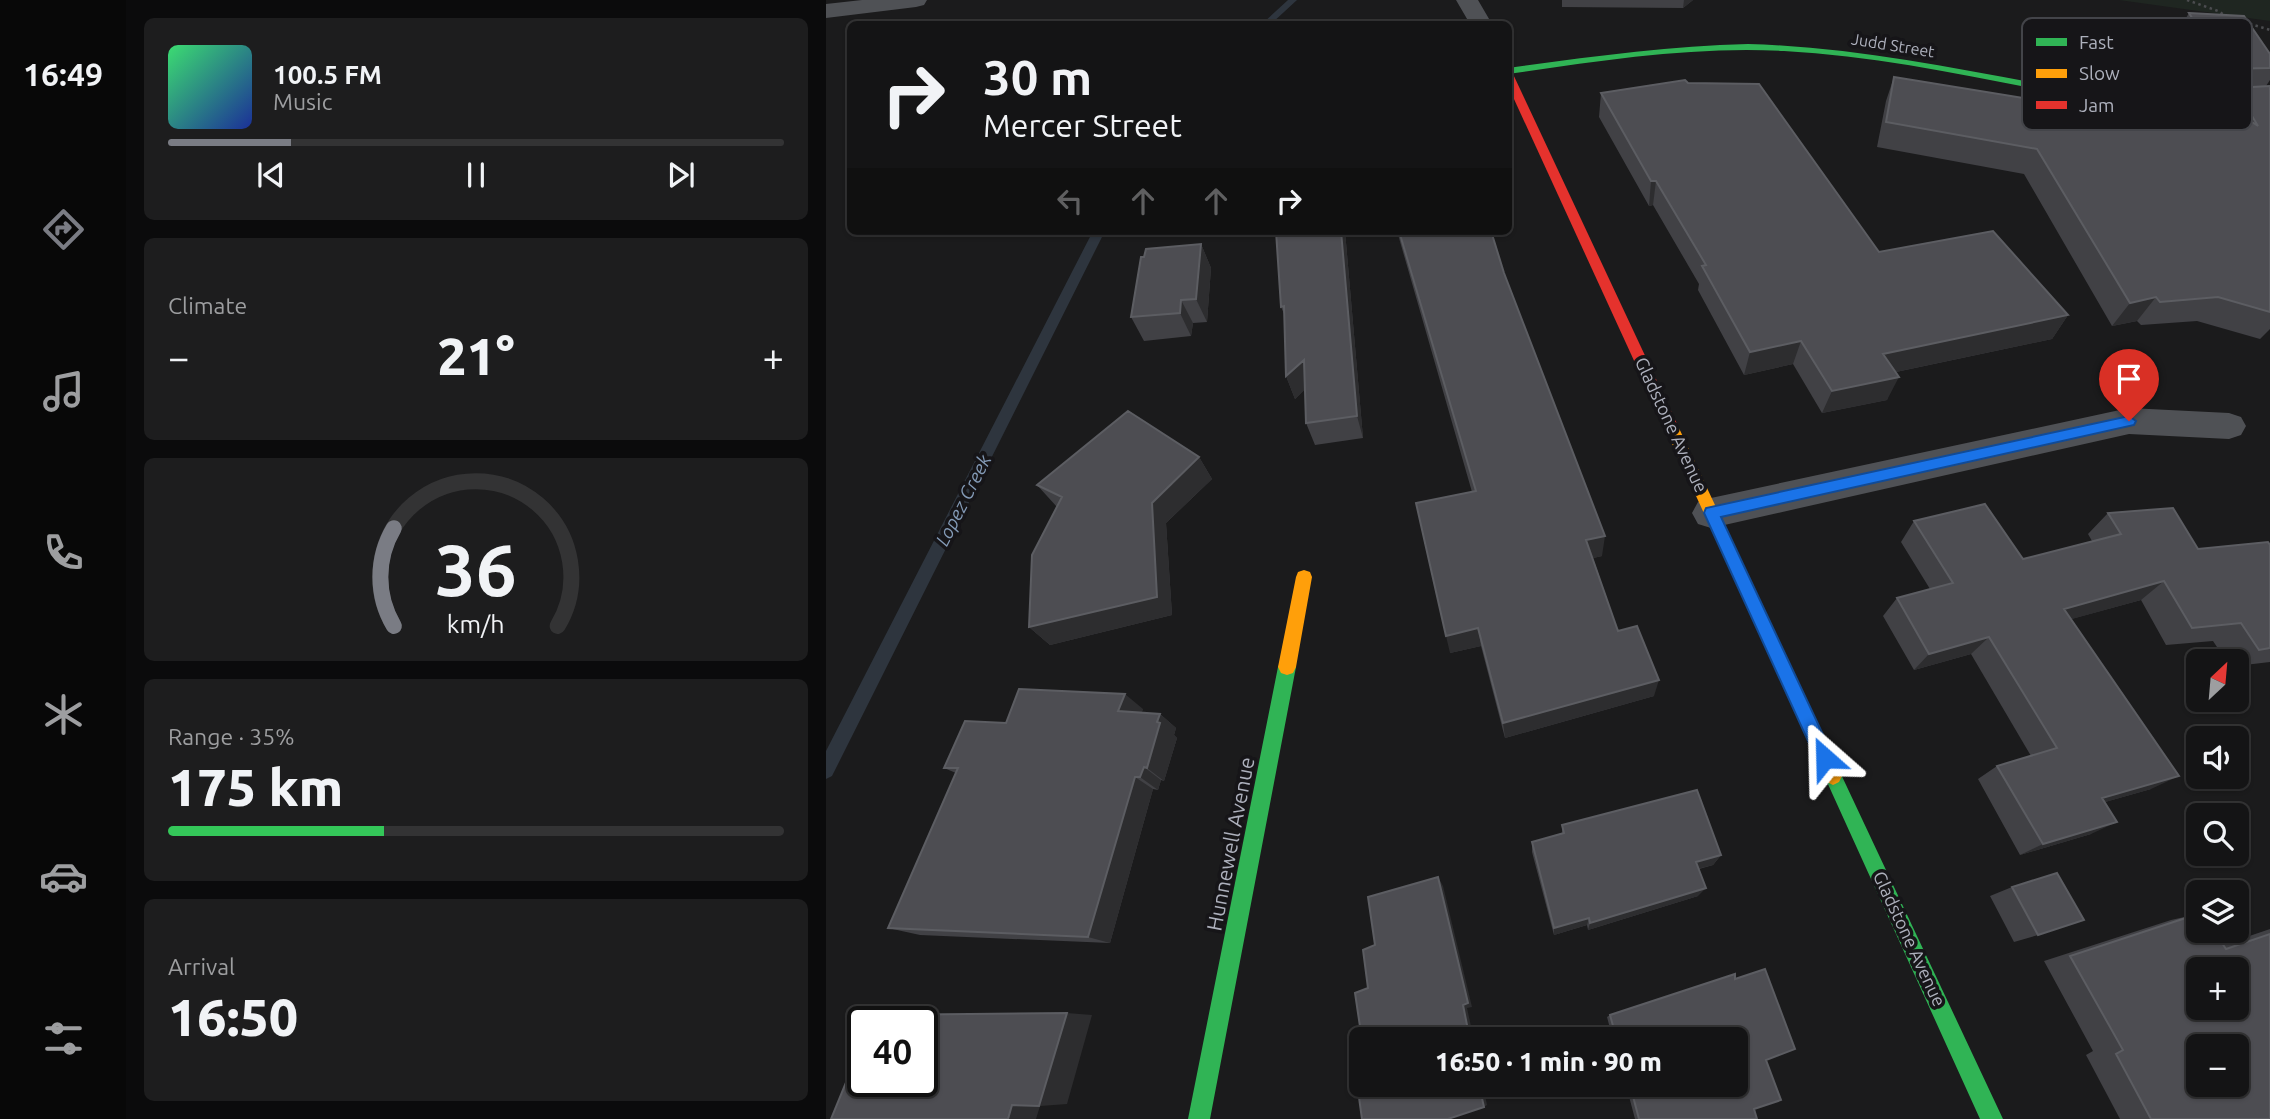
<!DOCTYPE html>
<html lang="en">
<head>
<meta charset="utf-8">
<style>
  :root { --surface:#141415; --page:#1d1d1e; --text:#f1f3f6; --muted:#9d9ea0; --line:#333334; --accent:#7a7c84 }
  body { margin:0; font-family:Ubuntu,sans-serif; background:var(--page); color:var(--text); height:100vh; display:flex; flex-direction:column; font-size:26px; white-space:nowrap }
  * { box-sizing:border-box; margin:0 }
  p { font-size:23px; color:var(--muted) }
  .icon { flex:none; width:38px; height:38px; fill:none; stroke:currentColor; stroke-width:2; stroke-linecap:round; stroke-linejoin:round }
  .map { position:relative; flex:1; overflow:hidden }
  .drawer { display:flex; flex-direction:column; gap:18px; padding:18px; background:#0b0b0c; width:700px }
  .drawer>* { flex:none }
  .banner { position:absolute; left:21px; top:21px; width:665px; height:214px; border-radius:10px; box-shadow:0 2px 5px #0004,0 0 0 2px var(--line); background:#141415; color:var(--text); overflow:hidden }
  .needle { width:46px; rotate:26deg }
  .tools { position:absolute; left:1360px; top:649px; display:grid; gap:14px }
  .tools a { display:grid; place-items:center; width:63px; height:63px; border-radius:10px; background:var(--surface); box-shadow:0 2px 5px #0004,0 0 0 2px var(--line); font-size:35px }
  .speed { position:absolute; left:21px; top:1006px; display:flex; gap:14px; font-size:35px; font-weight:700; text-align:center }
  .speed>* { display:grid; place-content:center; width:91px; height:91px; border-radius:50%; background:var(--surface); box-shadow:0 2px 5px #0004,0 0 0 2px var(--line); line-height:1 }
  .speed .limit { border:4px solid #111; border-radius:10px; background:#fff; color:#111 }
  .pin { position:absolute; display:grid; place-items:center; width:60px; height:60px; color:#fff; margin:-72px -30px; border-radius:50% 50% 50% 0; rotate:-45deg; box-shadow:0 0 7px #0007 }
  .pin .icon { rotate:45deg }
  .me { position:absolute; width:77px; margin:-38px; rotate:335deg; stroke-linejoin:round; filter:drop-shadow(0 0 5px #0008) }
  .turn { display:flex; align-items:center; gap:24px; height:147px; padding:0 21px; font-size:32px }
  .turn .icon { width:91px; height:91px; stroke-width:2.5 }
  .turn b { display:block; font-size:49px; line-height:60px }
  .lanes { display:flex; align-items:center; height:66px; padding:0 21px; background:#0003; justify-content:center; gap:35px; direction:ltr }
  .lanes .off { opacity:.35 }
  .big { font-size:52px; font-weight:800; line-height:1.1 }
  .drawer .card { flex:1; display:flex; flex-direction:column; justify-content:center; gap:10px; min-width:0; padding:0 24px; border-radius:10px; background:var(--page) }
  .drawer .dial { align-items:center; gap:0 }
  .dial svg { height:182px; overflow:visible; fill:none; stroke:var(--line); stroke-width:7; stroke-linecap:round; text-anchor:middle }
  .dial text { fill:var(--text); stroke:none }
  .song { display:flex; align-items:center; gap:21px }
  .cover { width:84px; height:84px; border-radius:10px; background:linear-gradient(135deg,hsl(140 70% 55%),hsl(230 70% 35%)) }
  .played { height:7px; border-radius:4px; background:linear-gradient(90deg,var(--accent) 20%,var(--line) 20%) }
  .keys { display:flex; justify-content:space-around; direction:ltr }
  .heat { display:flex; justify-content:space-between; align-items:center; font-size:38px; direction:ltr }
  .charge { height:10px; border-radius:5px; background:linear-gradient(90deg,#34c759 35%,var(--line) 0) }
  .trip { position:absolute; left:523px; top:1027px; width:399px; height:70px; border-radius:10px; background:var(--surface); box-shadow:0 2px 5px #0004,0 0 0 2px var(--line); font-weight:800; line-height:70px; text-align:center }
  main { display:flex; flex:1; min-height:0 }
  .tabs { display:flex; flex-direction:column; width:126px; justify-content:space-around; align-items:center; background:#080808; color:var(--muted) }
  .tabs .icon { width:49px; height:49px }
  .tabs .on { color:var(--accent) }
  .tabs b { font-size:32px; color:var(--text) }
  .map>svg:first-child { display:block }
</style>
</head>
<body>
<main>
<nav class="tabs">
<b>16:49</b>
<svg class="icon on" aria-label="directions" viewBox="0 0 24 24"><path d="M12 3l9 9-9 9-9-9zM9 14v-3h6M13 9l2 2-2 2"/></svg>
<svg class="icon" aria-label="music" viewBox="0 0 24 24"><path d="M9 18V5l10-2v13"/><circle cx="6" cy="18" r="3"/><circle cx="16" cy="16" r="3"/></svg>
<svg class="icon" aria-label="phone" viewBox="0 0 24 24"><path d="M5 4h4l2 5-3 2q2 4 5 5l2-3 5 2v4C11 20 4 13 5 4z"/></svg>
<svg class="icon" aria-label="climate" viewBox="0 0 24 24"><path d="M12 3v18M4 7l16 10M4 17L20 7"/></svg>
<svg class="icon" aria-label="car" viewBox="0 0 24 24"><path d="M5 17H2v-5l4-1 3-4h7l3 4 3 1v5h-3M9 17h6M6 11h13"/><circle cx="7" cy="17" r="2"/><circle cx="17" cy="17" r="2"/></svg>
<svg class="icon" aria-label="filters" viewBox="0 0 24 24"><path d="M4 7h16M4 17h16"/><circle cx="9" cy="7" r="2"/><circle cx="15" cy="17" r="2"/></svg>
</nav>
<section class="drawer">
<div class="card">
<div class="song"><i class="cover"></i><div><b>100.5 FM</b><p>Music</p></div></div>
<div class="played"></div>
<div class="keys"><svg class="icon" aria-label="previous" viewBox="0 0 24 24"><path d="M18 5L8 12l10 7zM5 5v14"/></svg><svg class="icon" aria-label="pause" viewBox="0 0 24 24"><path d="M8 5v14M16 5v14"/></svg><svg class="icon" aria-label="next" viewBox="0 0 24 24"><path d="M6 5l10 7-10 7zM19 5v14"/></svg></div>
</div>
<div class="card"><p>Climate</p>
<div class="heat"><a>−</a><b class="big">21°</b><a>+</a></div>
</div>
<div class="card dial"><svg viewBox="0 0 100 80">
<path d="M14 69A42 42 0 1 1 86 69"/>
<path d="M14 69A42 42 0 0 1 14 26" stroke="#7a7c84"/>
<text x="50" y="56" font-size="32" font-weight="700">36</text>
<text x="50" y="72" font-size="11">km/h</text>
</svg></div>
<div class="card"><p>Range · 35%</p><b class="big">175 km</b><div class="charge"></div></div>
<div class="card"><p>Arrival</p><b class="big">16:50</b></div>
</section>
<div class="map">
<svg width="1444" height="1119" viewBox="0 0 1444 1119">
  <rect width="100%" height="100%" fill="#1b1b1c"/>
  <path fill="#1f2621" d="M1293,0h151v21z"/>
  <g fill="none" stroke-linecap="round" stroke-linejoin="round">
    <path fill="#2e353e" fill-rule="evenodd" d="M462,0h9l-26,24h-9z
      M267,231h12l-273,545 -6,3v-28z"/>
    <path stroke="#4b4c4f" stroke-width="2.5" stroke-dasharray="2.5 3.5" stroke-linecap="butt" d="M1361,0l31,11 11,7
      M1418,22l26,8"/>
    <path fill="#4f5155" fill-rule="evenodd" d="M36,0h65l-3,5 -8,2 -90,11v-14z
      M630,0h22l14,24h-22z
      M1303,408l100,5 12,4 5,9 -5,9 -12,4 -100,-5 -418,94 -13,-4 -6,-11 6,-11 13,-4z"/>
    <path fill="#30b455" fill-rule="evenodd" d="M922,44c112,3 220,27 330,47l5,3 -5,3c-97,-18 -195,-41 -294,-46 -92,-5 -185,10 -276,23v-6c80,-11 160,-22 240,-24z
      M461,659l6,2 3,6 -86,452h-22l90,-452 3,-6z
      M1007,767l6,3 164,349h-23l-153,-337 -3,-6 3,-6z"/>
    <path fill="#ff9f0a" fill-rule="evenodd" d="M1252,91l60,11 132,-4v6l-132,4 -64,-12v-4z
      M845,421l7,5 161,344 3,6 -3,6 -6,3 -6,-3 -163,-356z
      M478,570l6,2 2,5 -16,90 -3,6 -6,2 -6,-2 -3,-6 18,-90 2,-5z"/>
    <path fill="#e5322d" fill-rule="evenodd" d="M682,71l5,3 165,352 -2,4h-10l-2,-4 -156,-340z"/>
  </g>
  <path fill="#414145" d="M736,0h131l-10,8 -121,-1z
    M1363,13l81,41v26l-4,6h4v243l-10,10 -63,-18 -56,4 -4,-4 -25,5 -88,-152 -147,-27 9,-46 8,-24 179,32 152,16 -7,-13 14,-19h-25l-32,-57z
    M862,83l191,169 189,63 -16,24 -156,33 -9,28 -65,13 -29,-49 -49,11 -46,-85 1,-6 -46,-79 -4,1 -50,-89 2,-24z
    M450,231h69l18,207 -48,7 -9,-22 -1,-34 -10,10 -9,-23 -1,-60 -4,-9z
    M571,231h94l13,42 98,283 -9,2 25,73 36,65 -149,42 -24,-92 -31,7 22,-161z
    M375,244l10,24 -4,54 -14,1 -2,13 -47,5 -13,-24z
    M373,457l13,22 -46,44 6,92 -122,30 -21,-18 28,-120 -20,-22z
    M1282,513l90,36 72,-4v117l-34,4v-4h-9l-14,-21 -47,4 -25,-45 -70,19 80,170 -46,13 -14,32 -71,21 -42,-76 19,-13 34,-10 -60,-102 -57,16 -31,-54 14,-18 33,-9 -29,-47 13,-21 109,38 69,-18 -4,-7z
    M317,709l-2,4 19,1 16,14 -2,7 3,3 -13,43 -3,-1 -3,10 -5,-1 -43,154 -190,-8 -32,-7 68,-155 -12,-5z
    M736,825l159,30 -8,10 -14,4 -1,27 -110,34 -1,-5 -33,10 -22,-83v-10l30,-9z
    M1186,887l26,48 -24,7 -24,-46z
    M1372,914l25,31 47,-16v190h-150l-34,-64 7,-4 -49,-90 127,-41z
    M909,979l31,81 -12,49 3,10h-122l-9,-34h110v-45h-123l-6,-23 3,-2z"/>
  <path fill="#2d2d2f" d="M858,0h9l-10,8z
    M825,181h5l-3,24 -4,1z
    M515,231h4l18,207 -6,-22z
    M375,244l10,24 -4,54 -11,-23z
    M1330,297l-19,24 -25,5 18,-23z
    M355,300l12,23 -2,13 -11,-23z
    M1242,315l-16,24 -180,38 11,-23z
    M975,341l-8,23 -49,11 6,-23z
    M478,360l8,23 -17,16 -9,-23z
    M1073,377l-12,23 -65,13 10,-22z
    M373,457l13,22 -46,44 6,92 -122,30 -21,-18 123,-124z
    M779,536l-3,20 -17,4 1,-20z
    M1338,581l-23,19 -98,27 21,-18z
    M652,628l3,18 -31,7 -4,-17z
    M1163,637l-18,17 -57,16 15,-16z
    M833,680l-5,16 -149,42 -2,-15z
    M299,694l18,15 -6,17 -19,-15z
    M334,714l16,14 -2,7 3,3 -13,43 -17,-13z
    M318,767l17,13 -3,10 -18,-13z
    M1353,776l-28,13 -74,21 25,-12z
    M309,777l18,12 -43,154 -22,-6z
    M1291,822l-26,12 -71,21 23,-11z
    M895,855l-8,10 -24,6 7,-9z
    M612,877l5,9 29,121 -5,1 7,32h-4z
    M880,888l-8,8 -110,34 2,-7z
    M763,918l-2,7 -33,10v-7z
    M241,1013l25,2 -25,89 -27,2 -4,13h-28l4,-14z
    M653,1085h4l4,20 -3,2z"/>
  <path fill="#4d4d52" stroke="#5c5d62" stroke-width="2" fill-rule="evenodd" d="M1363,13l55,3 26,38v14l-46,1z
    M1068,77l179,29v3l174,18 -7,-13 18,12 -23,-38 35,-2v226l-52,-15 -58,5 -4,-5 -26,6 -93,-154 -151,-27z
    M859,80l3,3 71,1 120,168 114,-21 75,84 -185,39 16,23 -67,14 -31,-50 -51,11 -48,-86 4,-1 -50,-84h-5l-50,-88z
    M450,231h65l16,185 -51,7 -2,-63 -18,16 -2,-70 -3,1z
    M573,231h92l13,42 101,263 -19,4 32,91 19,-5 22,54 -156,43 -25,-95 -32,8 -30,-133 60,-12z
    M375,244l-5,55 -15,1 -1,13 -49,4 10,-60h3l2,-8z
    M302,411l71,46 -47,46 5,94 -128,30 3,-72 30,-58 -25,-12z
    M1159,504l38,55 98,-25 -13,-21 65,-5 25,41 70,-7 2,3v103l-11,2 -18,-27 -49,5 -28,-47 -100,28 115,167 -77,22 15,24 -74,22 -46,-78 60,-18 -68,-111 -60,17 -32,-56 56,-15 -39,-62z
    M193,689l106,5 -7,17 42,3 -3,8 3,1 -13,45 -3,-1 -4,10h-5l-47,160 -200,-9 70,-160h-14l21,-47 41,2z
    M871,790l24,65 -25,7 10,26 -116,35 -1,-5 -35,10 -22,-86 32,-9 -2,-8z
    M1231,873l27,47 -46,15 -26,-48z
    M612,877l30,126 -5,2 7,35h-108l-7,-47 13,-5 -5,-38 12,-5 -7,-48z
    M1372,914v17h16l12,18 44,-15v185h-119l-35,-65 7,-4 -53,-94zM1372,970h38v38h-38zM1372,1046h38v39h-38z
    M939,969l30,80 -29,11 15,40 -27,9 3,10h-118l-9,-34h106v-45h-119l-7,-25 125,-41v5z
    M241,1013l-28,93 -27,-1 -4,14h-177l32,-78v41h59v-60h-51l2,-7z
    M536,1067v18h117l5,22 -36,12h-86l-7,-50z"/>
  <path fill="#1a73e8" stroke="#114b97" stroke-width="2" d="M1303,416l7,5 -2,4 -413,92 113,241 -2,7 -7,2 -6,-2 -115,-252 2,-5z"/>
  <g text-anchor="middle" stroke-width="7" stroke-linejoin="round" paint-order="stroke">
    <g font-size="16" fill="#adb0bc" stroke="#161518">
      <text transform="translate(1067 45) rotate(9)" y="6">Judd Street</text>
    </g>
    <g font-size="18" fill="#adb0bc" stroke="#161518">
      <text transform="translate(845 425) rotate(65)" y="6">Gladstone Avenue</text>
      <text transform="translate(1083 939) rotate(65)" y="6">Gladstone Avenue</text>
    </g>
    <g font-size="19" font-style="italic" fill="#849bb7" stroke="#161518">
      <text transform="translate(137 500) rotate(-63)" y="7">Lopez Creek</text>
    </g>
    <g font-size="21" fill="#adb0bc" stroke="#161518">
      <text transform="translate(405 844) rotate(-79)" y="7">Hunnewell Avenue</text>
    </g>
  </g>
  <rect x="1196" y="18" width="230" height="112" rx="10" fill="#161518" stroke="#434449" stroke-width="2"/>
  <rect x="1210" y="38" width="31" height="8" fill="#30b455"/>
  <rect x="1210" y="69" width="31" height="9" fill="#ff9f0a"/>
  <rect x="1210" y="101" width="31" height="8" fill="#e5322d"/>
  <g font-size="19" fill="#adb0bc">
    <text x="1253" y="49">Fast</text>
    <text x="1253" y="80">Slow</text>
    <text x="1253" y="112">Jam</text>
  </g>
</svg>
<div class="tools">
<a><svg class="needle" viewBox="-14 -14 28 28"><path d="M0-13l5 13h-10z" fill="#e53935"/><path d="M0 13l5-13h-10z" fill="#9d9ea0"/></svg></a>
<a><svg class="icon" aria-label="sound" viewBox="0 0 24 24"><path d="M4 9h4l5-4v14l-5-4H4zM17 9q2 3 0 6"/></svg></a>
<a><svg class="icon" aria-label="search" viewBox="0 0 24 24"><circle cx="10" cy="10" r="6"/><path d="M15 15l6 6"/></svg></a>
<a><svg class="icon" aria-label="layers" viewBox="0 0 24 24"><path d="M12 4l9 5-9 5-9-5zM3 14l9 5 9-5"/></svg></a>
<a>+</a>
<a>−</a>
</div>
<div class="speed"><div class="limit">40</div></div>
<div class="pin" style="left:1303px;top:421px;background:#d93025"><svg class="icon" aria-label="arrive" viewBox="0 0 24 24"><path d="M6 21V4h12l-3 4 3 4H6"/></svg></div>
<svg class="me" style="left:999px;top:758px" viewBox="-20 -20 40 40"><path d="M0-17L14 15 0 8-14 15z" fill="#1a73e8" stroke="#fff" stroke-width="4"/></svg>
<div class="trip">16:50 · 1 min · 90 m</div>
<div class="banner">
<div class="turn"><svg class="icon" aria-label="right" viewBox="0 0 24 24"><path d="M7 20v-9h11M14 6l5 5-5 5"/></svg><div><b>30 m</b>Mercer Street</div></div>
<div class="lanes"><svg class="icon off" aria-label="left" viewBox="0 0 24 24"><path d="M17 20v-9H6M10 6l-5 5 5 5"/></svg><svg class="icon off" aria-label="ahead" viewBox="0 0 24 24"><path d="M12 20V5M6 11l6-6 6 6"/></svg><svg class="icon off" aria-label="ahead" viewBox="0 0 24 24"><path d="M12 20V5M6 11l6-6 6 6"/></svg><svg class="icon" aria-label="right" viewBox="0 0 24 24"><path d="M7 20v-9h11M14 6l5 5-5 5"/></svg></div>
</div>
</div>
</main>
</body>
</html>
